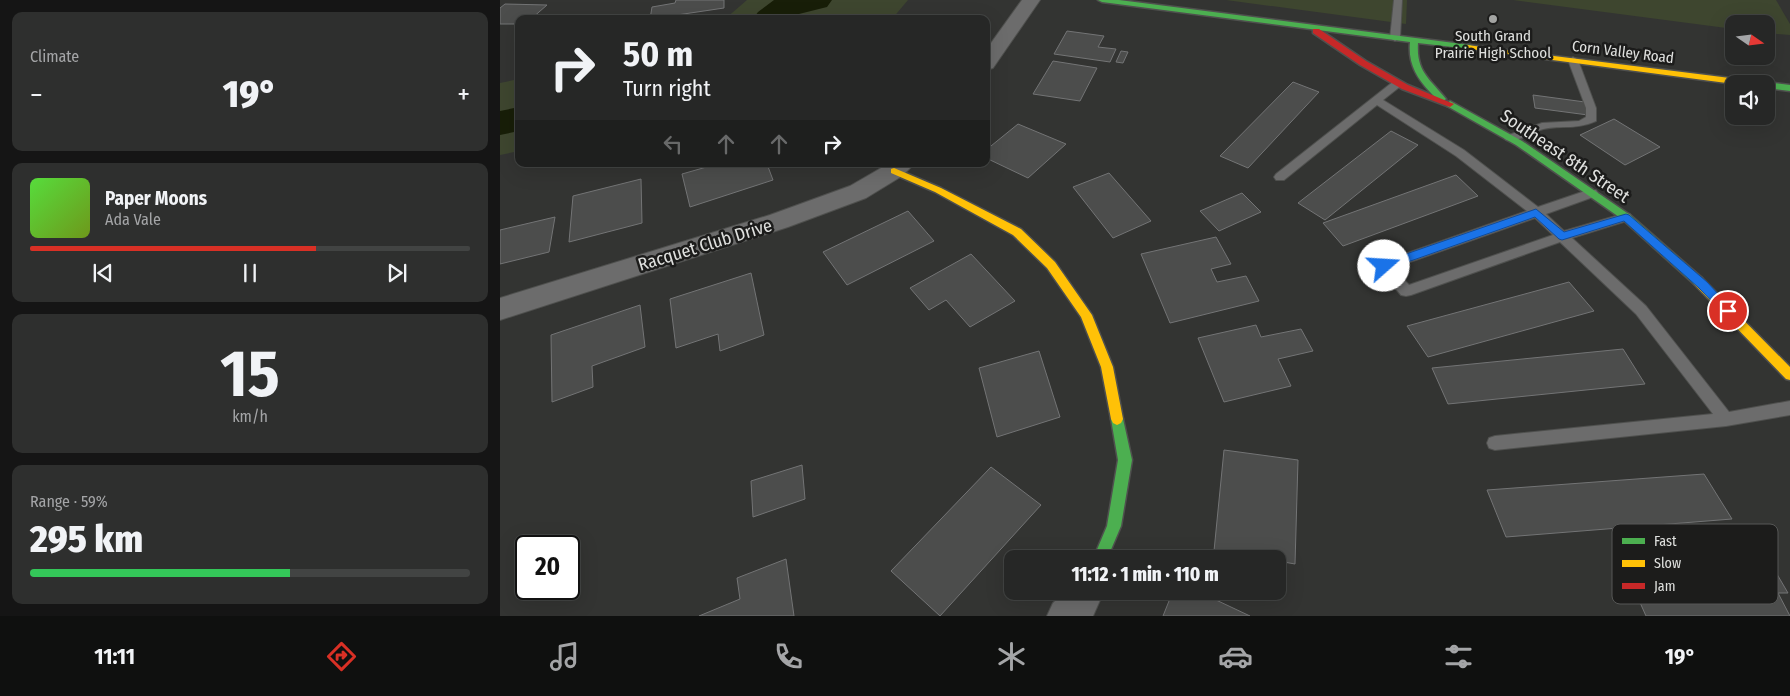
<!DOCTYPE html>
<html lang="en">
<head>
<meta charset="utf-8">
<style>
  :root { --surface:#262726; --page:#2e2f2e; --text:#f1f3f6; --muted:#a4a5a7; --line:#424443; --accent:#d93025 }
  body { margin:0; font-family:"Fira Sans Condensed",sans-serif; background:var(--page); color:var(--text); height:100vh; display:flex; flex-direction:column; font-size:19px; white-space:nowrap }
  * { box-sizing:border-box; margin:0 }
  p { font-size:16px; color:var(--muted) }
  .icon { flex:none; width:28px; height:28px; fill:none; stroke:currentColor; stroke-width:2; stroke-linecap:round; stroke-linejoin:round }
  .map { position:relative; flex:1; overflow:hidden }
  .details { display:flex; flex-direction:column; gap:12px; padding:12px; background:#151515; width:500px }
  .details>* { flex:none }
  .banner { position:absolute; left:15px; top:15px; width:475px; height:152px; border-radius:10px; box-shadow:0 5px 20px #0002,0 0 0 1px var(--line); background:#262726; color:var(--text); overflow:hidden }
  .needle { width:32px; rotate:104deg }
  .controls { position:absolute; left:1225px; top:15px; display:grid; gap:10px }
  .controls a { display:grid; place-items:center; width:50px; height:50px; border-radius:10px; background:var(--surface); box-shadow:0 5px 20px #0002,0 0 0 1px var(--line); font-size:25px }
  .speed { position:absolute; left:15px; top:535px; display:flex; gap:10px; font-size:25px; font-weight:700; text-align:center }
  .speed>* { display:grid; place-content:center; width:65px; height:65px; border-radius:50%; background:var(--surface); box-shadow:0 5px 20px #0002,0 0 0 1px var(--line); line-height:1 }
  .speed .limit { border:2px solid #111; border-radius:8px; background:#fff; color:#111 }
  .pin { position:absolute; display:grid; place-items:center; width:42px; height:42px; color:#fff; margin:-21px; border:2px solid #fff; border-radius:50%; box-shadow:0 1px 5px #0007 }
  .me { position:absolute; width:55px; margin:-28px; rotate:71deg; stroke-linejoin:round; filter:drop-shadow(0 0 4px #0008) }
  .turn { display:flex; align-items:center; gap:18px; height:105px; padding:0 25px; font-size:22px }
  .turn .icon { width:65px; height:65px; stroke-width:2.5 }
  .turn b { display:block; font-size:35px; line-height:42px }
  .lanes { display:flex; align-items:center; height:48px; padding:0 25px; background:#0003; justify-content:center; gap:25px; direction:ltr }
  .lanes .off { opacity:.35 }
  .big { font-size:38px; font-weight:800; line-height:1.1 }
  .details .tile { flex:1; display:flex; flex-direction:column; justify-content:center; gap:8px; min-width:0; padding:0 18px; border-radius:10px; background:var(--page) }
  .details .dial { align-items:center; gap:0 }
  .dial b { font-size:65px; line-height:1 }
  .song { display:flex; align-items:center; gap:15px }
  .cover { width:60px; height:60px; border-radius:8px; background:linear-gradient(135deg,hsl(110 70% 55%),hsl(80 70% 35%)) }
  .played { height:5px; border-radius:2px; background:linear-gradient(90deg,var(--accent) 65%,var(--line) 65%) }
  .keys { display:flex; justify-content:space-around; direction:ltr }
  .heat { display:flex; justify-content:space-between; align-items:center; font-size:28px; direction:ltr }
  .charge { height:8px; border-radius:4px; background:linear-gradient(90deg,#34c759 59%,var(--line) 0) }
  .trip { position:absolute; left:504px; top:550px; width:282px; height:50px; border-radius:10px; background:var(--surface); box-shadow:0 5px 20px #0002,0 0 0 1px var(--line); font-weight:800; line-height:50px; text-align:center }
  .tabs { display:flex; height:80px; justify-content:space-around; align-items:center; background:#0f100f; color:var(--muted) }
  .tabs .icon { width:35px; height:35px }
  .tabs .current { color:var(--accent) }
  .tabs b { font-size:22px; color:var(--text) }
  main { display:flex; flex:1; min-height:0 }
  .map>svg:first-child { display:block }
</style>
</head>
<body>
<main>
<section class="details">
<div class="tile"><p>Climate</p>
<div class="heat"><a>−</a><b class="big">19°</b><a>+</a></div>
</div>
<div class="tile">
<div class="song"><i class="cover"></i><div><b>Paper Moons</b><p>Ada Vale</p></div></div>
<div class="played"></div>
<div class="keys"><svg class="icon" aria-label="previous" viewBox="0 0 24 24"><path d="M18 5L8 12l10 7zM5 5v14"/></svg><svg class="icon" aria-label="pause" viewBox="0 0 24 24"><path d="M8 5v14M16 5v14"/></svg><svg class="icon" aria-label="next" viewBox="0 0 24 24"><path d="M6 5l10 7-10 7zM19 5v14"/></svg></div>
</div>
<div class="tile dial"><b>15</b><p>km/h</p></div>
<div class="tile"><p>Range · 59%</p><b class="big">295 km</b><div class="charge"></div></div>
</section>
<div class="map">
<svg width="1290" height="616" viewBox="0 0 1290 616">
  <rect width="100%" height="100%" fill="#333432"/>
  <path fill="#3e462f" d="M247,0h161l-16,19h-167z
    M726,0h181l-1,24z
    M1013,0h263l14,24v11l-24,-2v-9h-32v5z
    M19,79v72l-19,4v-72z"/>
  <g fill="none" stroke-linecap="round" stroke-linejoin="round">
    <path fill="#181e08" fill-rule="evenodd" d="M274,0h58l-5,7 -32,8 -4,4h-38l5,-7z
      M19,107v24l-19,4v-24z"/>
  </g>
  <path fill="#4c4d4c" stroke="#737475" d="M176,0h48v8l-74,11 2,-12 23,-4z
    M5,4l42,1 -16,14h-12v5h-19v-16z
    M567,31l37,5 -6,11 18,2 -6,13 -56,-8z
    M621,51l7,1 -5,11 -7,-1z
    M553,61l44,7 -17,33 -47,-7z
    M793,82l26,10 -71,76 -28,-12z
    M1033,95l52,7 3,13 -53,-7z
    M1114,119l46,28 -35,18 -45,-30z
    M518,124l48,20 -38,34 -42,-20v-8z
    M891,131l27,14 -93,75 -27,-17z
    M217,164h50l6,16 -83,27 -8,-33z
    M609,173l42,48 -38,17 -40,-51z
    M956,175l22,21 -135,50 -20,-23z
    M141,179l1,44 -73,19 4,-46z
    M742,193l19,19 -42,19 -19,-20z
    M408,211l26,30 -87,44 -24,-33z
    M55,217l-6,35 -49,12v-34z
    M716,237l15,27 -20,5 6,13 29,-6 13,25 -89,22 -29,-69z
    M471,254l44,47 -45,26 -24,-27 -17,10 -19,-22z
    M251,273l13,62 -44,16 -2,-17 -42,14 -6,-49z
    M1069,282l25,29 -166,46 -21,-31z
    M140,305l5,42 -53,19 1,21 -41,15 -1,-67z
    M756,325l5,12 40,-8 12,22 -35,8 13,27 -67,16 -26,-64z
    M1123,349l22,35 -197,20 -16,-36z
    M539,351l21,66 -63,20 -18,-69z
    M724,450l74,10 -3,104 -17,-3v-2h-15l-49,-8z
    M302,465l3,34 -52,18 -2,-36z
    M491,467l50,38 -101,111 -49,-45z
    M1204,474l28,45 -226,18 -19,-47z
    M1267,557l21,36h-10l12,23h-144l-24,-54z
    M286,559l8,57h-95l41,-17 -3,-21z
    M673,591h24l53,25h-87z"/>
  <g fill="none" stroke-linecap="round" stroke-linejoin="round">
    <defs>
      <path id="lane" d="M894,0h8l-2,38 -5,3 -5,-3z
        M1073,57l5,3 18,48v13c-22,10 -37,3 -56,9 -9,4 -24,13 -34,10l-2,-2 2,-2 36,-13 37,-2 7,-4v-9l-18,-48z
        M898,80l5,3 -1,2 -19,15 81,50 74,57 50,-17h8l2,3 -2,3 -50,18 18,17 62,-18 4,1 2,3 -2,3 -58,18 74,68 83,106 61,-11v14l-64,11 -231,24 -6,-2 -2,-5 2,-5 6,-2 218,-22 -77,-100 -76,-72 -149,53 -5,1 -5,-1 -22,-26 -2,-3 2,-3 148,-52 -71,-55 -79,-51 -93,75h-8l-2,-3 2,-3 118,-93zM1035,218l18,17 -144,50 -16,-17z"/>
      <path id="street" d="M522,0h18l-47,68 -7,2v-20z
        M388,164h26l-12,12 -36,22 -78,29 -288,93v-22l270,-83 80,-29z
        M566,591h38l-11,25h-46l6,-13z"/>
      <path id="fast" d="M598,0h21l351,45 4,2 -4,2 -52,-6c-2,29 12,36 28,56l-4,3c-5,-2 -8,-6 -12,-10 -14,-15 -22,-29 -20,-50l-308,-40z
        M1266,82l24,3v6l-24,-3v-4h-3z
        M950,101l72,40 108,74 72,63 1,3 -1,3h-8l-72,-65 -106,-74 -69,-39 -1,-2z
        M617,413l4,2 2,4 9,41 -11,66 -14,33h-14l14,-33 11,-66 -7,-41 2,-4z"/>
      <path id="slow" d="M967,45l287,36 4,3h-24l-264,-35h-3z
        M394,168l47,20 80,41 34,33 37,53 21,52 10,52 -2,4 -4,2 -4,-2 -2,-4 -10,-52 -20,-50 -34,-49 -34,-33 -78,-43 -44,-19v-4z
        M1198,277l4,1 88,89v13l-4,-1 -92,-95 -1,-3 1,-3z"/>
      <path id="jam" d="M813,29h6l47,32 42,24 46,19 -4,3 -3,-1 -45,-17 -42,-24 -47,-32z"/>
    </defs>
    <use href="#lane" stroke="#4f504e" stroke-width="2"/>
    <use href="#street" stroke="#4f504e" stroke-width="2"/>
    <use href="#fast" stroke="#4f504e" stroke-width="3"/>
    <use href="#slow" stroke="#4f504e" stroke-width="3"/>
    <use href="#jam" stroke="#4f504e" stroke-width="3"/>
    <use href="#lane" fill="#6c6c6c" fill-rule="evenodd"/>
    <use href="#street" fill="#6c6c6c" fill-rule="evenodd"/>
    <use href="#fast" fill="#4caf50" fill-rule="evenodd"/>
    <use href="#slow" fill="#ffc107" fill-rule="evenodd"/>
    <use href="#jam" fill="#c62828" fill-rule="evenodd"/>
  </g>
  <path fill="#1a73e8" stroke="#114b97" d="M1036,209l28,23 62,-18 3,1 78,67 27,29 -6,4 -4,-1 -25,-26 -75,-67 -62,19 -3,-1 -24,-22 -147,52 -4,1 -5,-4 1,-3z"/>
  <circle fill="#a3a4a2" stroke="#1c1c1b" stroke-width="2" cx="993" cy="19" r="5"/>
  <g text-anchor="middle" stroke-width="5" stroke-linejoin="round" paint-order="stroke">
    <g font-size="15" fill="#dfe0de" stroke="#1c1c1b">
      <text x="993" y="41">South Grand<tspan x="993" dy="17">Prairie High School</tspan></text>
    </g>
    <g font-size="15" fill="#dfe0de" stroke="#1c1c1b">
      <text transform="translate(1123 52) rotate(7)" y="5">Corn Valley Road</text>
    </g>
    <g font-size="18" fill="#dfe0de" stroke="#1c1c1b">
      <text transform="translate(1065 156) rotate(34)" y="6">Southeast 8th Street</text>
      <text transform="translate(205 245) rotate(-17)" y="6">Racquet Club Drive</text>
    </g>
  </g>
  <rect x="1112" y="524" width="166" height="80" rx="8" fill="#1c1c1b" stroke="#565756" stroke-width="1"/>
  <rect x="1122" y="538" width="23" height="6" fill="#4caf50"/>
  <rect x="1122" y="560" width="23" height="7" fill="#ffc107"/>
  <rect x="1122" y="583" width="23" height="6" fill="#c62828"/>
  <g font-size="14" fill="#dfe0de">
    <text x="1154" y="546">Fast</text>
    <text x="1154" y="568">Slow</text>
    <text x="1154" y="591">Jam</text>
  </g>
</svg>
<div class="controls">
<a><svg class="needle" viewBox="-14 -14 28 28"><path d="M0-13l5 13h-10z" fill="#e53935"/><path d="M0 13l5-13h-10z" fill="#a4a5a7"/></svg></a>
<a><svg class="icon" aria-label="sound" viewBox="0 0 24 24"><path d="M4 9h4l5-4v14l-5-4H4zM17 9q2 3 0 6"/></svg></a>
</div>
<div class="speed"><div class="limit">20</div></div>
<div class="pin" style="left:1228px;top:311px;background:#d93025"><svg class="icon" aria-label="arrive" viewBox="0 0 24 24"><path d="M6 21V4h12l-3 4 3 4H6"/></svg></div>
<svg class="me" style="left:884px;top:266px" viewBox="-20 -20 40 40"><circle r="19" fill="#fff"/><path d="M0-13L10 11 0 6-10 11z" fill="#1a73e8"/></svg>
<div class="trip">11:12 · 1 min · 110 m</div>
<div class="banner">
<div class="turn"><svg class="icon" aria-label="right" viewBox="0 0 24 24"><path d="M7 20v-9h11M14 6l5 5-5 5"/></svg><div><b>50 m</b>Turn right</div></div>
<div class="lanes"><svg class="icon off" aria-label="left" viewBox="0 0 24 24"><path d="M17 20v-9H6M10 6l-5 5 5 5"/></svg><svg class="icon off" aria-label="ahead" viewBox="0 0 24 24"><path d="M12 20V5M6 11l6-6 6 6"/></svg><svg class="icon off" aria-label="ahead" viewBox="0 0 24 24"><path d="M12 20V5M6 11l6-6 6 6"/></svg><svg class="icon" aria-label="right" viewBox="0 0 24 24"><path d="M7 20v-9h11M14 6l5 5-5 5"/></svg></div>
</div>
</div>
</main>
<nav class="tabs">
<b>11:11</b>
<svg class="icon current" aria-label="directions" viewBox="0 0 24 24"><path d="M12 3l9 9-9 9-9-9zM9 14v-3h6M13 9l2 2-2 2"/></svg>
<svg class="icon" aria-label="music" viewBox="0 0 24 24"><path d="M9 18V5l10-2v13"/><circle cx="6" cy="18" r="3"/><circle cx="16" cy="16" r="3"/></svg>
<svg class="icon" aria-label="phone" viewBox="0 0 24 24"><path d="M5 4h4l2 5-3 2q2 4 5 5l2-3 5 2v4C11 20 4 13 5 4z"/></svg>
<svg class="icon" aria-label="climate" viewBox="0 0 24 24"><path d="M12 3v18M4 7l16 10M4 17L20 7"/></svg>
<svg class="icon" aria-label="car" viewBox="0 0 24 24"><path d="M5 17H2v-5l4-1 3-4h7l3 4 3 1v5h-3M9 17h6M6 11h13"/><circle cx="7" cy="17" r="2"/><circle cx="17" cy="17" r="2"/></svg>
<svg class="icon" aria-label="filters" viewBox="0 0 24 24"><path d="M4 7h16M4 17h16"/><circle cx="9" cy="7" r="2"/><circle cx="15" cy="17" r="2"/></svg>
<b>19°</b>
</nav>
</body>
</html>
